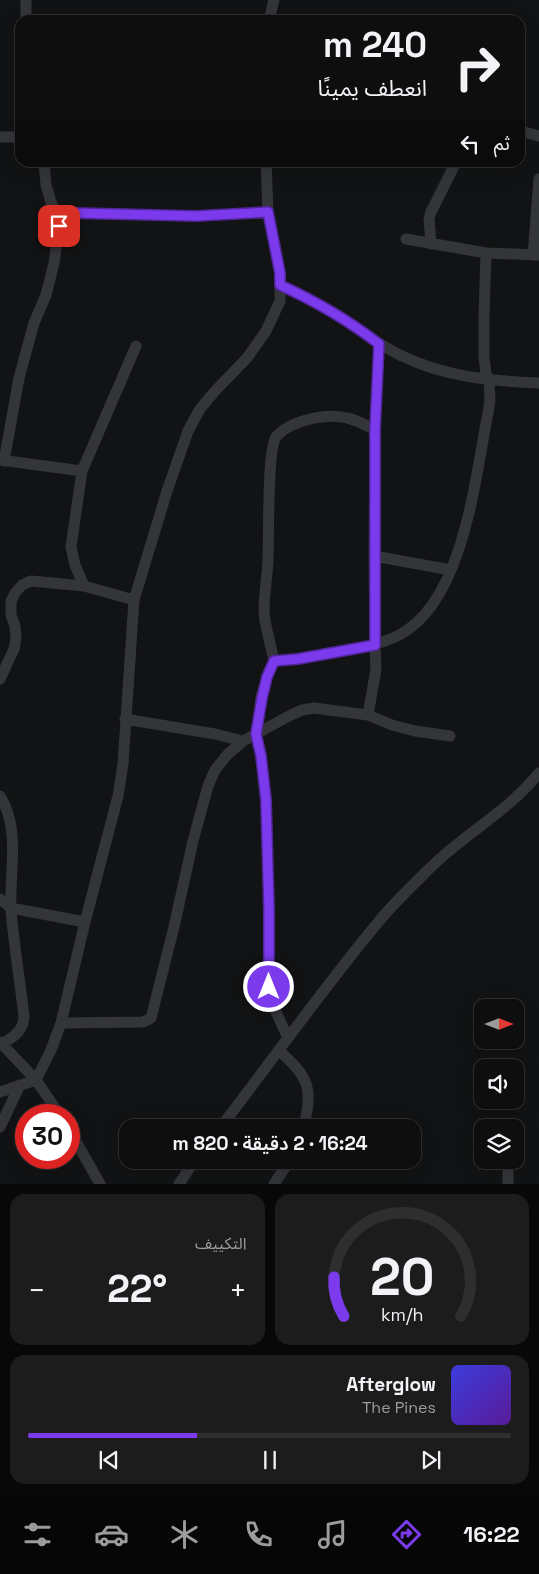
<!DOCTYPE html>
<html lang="ar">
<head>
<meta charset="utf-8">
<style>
  :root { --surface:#0e0e0f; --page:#1c1c1d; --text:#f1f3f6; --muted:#9b9c9e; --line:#2e2e2f; --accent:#7c3aed }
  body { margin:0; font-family:"Space Grotesk","Noto Sans Arabic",sans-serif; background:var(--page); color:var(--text); direction:rtl; height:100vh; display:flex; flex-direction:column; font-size:19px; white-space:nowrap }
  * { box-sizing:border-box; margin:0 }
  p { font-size:16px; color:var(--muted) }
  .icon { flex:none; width:28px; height:28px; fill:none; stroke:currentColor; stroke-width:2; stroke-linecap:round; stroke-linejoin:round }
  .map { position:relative; height:1184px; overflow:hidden; direction:ltr }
  .side { display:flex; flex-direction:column; gap:10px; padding:10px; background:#080808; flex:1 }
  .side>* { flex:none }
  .top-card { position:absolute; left:15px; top:15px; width:510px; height:152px; border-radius:15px; box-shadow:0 5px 20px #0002,0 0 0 1px var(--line); direction:rtl; background:#0e0e0f; color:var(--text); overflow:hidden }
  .needle { width:32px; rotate:90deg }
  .buttons { position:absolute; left:474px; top:999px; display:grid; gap:10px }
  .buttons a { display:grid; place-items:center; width:50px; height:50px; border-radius:10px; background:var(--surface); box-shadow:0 5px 20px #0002,0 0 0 1px var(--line); font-size:25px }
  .speed { position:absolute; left:15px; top:1104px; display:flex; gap:10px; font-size:25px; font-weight:700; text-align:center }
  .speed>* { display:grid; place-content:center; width:65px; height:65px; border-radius:50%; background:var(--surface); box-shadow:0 5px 20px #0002,0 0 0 1px var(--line); line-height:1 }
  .speed .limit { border:8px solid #d22; background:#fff; color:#111 }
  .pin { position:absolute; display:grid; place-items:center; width:42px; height:42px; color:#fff; margin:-21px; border-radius:10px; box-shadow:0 2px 8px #0006 }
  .me { position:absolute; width:55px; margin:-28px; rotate:0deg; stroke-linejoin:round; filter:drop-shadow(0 0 4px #0008) }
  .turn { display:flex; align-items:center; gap:18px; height:105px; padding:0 15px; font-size:22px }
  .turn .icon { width:65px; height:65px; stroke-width:2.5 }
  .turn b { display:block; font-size:35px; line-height:42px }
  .then { display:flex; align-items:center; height:48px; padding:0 15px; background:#0003; gap:10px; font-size:19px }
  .big { font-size:38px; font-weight:600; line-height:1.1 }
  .side .card { flex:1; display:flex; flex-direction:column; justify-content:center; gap:8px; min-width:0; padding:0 18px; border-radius:15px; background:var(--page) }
  .side .dial { align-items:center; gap:0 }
  .dial svg { height:130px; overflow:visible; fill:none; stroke:var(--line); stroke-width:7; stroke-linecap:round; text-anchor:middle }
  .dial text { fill:var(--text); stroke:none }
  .song { display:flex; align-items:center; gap:15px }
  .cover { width:60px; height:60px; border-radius:8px; background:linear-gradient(135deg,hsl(240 70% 55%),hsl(270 70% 35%)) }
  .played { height:5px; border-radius:2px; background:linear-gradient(90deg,var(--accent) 35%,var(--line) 35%) }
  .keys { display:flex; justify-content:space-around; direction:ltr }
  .heat { display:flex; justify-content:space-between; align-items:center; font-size:28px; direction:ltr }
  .side .tiles { flex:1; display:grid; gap:10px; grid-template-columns:1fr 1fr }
  .card:last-child { grid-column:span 2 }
  .trip { position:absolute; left:119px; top:1119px; width:302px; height:50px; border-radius:15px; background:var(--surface); box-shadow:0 5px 20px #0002,0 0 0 1px var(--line); font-weight:600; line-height:50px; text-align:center; direction:rtl }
  .dock { display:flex; height:80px; justify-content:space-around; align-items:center; background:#060606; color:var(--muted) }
  .dock .icon { width:35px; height:35px }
  .dock .selected { color:var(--accent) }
  .dock b { font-size:22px; color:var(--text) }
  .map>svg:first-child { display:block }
</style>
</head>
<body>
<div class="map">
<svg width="539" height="1184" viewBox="0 0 539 1184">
  <rect width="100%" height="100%" fill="#121314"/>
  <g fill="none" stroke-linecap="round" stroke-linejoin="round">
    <path stroke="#333539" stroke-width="11" d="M26,0v20
      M269,20l5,-20
      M520,131l19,5
      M0,137h20
      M58,217l16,-4 122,3 72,-4
      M406,239l80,14 53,2
      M431,244l-2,-25 2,-7 25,-50
      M533,255l6,-76
      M281,285c19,9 39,19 57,30 21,14 41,30 64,41 43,21 90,25 137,27
      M0,460l82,11
      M4,461l15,-83 15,-55 12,-28 8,-32 5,-37 -1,-9 -7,-15 -5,-17 -2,-23
      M374,556l77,14
      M84,586l-9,-21 -4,-18 11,-76 54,-125
      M274,661l-9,-40 -1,-10c0,-17 3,-33 4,-50 1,-21 -1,-112 8,-124 14,-17 51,-24 71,-19 10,2 19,7 28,12
      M0,679l14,-30 2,-10 -1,-13 -4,-11v-14l4,-8 7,-8 9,-4 53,5 50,14
      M368,715l8,-46 -1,-24 -1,-89 1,-126 4,-86
      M125,719l90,15 28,7
      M0,796c21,33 9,77 11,114 3,36 9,71 13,107 -1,15 -11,20 -22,27
      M0,899l11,9 74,14
      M61,1023l82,-1 8,-4 23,-91 19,-86 15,-55 7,-16 13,-16 15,-13 44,-24 15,-7 12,-2 54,7 24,10 23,6 35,5
      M288,1038l-16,-35 -3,-16v-76l-3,-110 -5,-46 -5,-20 5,-38 6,-20 7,-16c23,-2 46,-6 68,-10 20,-4 41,-7 59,-17 63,-35 74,-156 87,-221l2,-13 -1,-20 -3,-6 -2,-17v-42l2,-62
      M0,1042l36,38 24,35
      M279,1051c30,25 35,39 24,77
      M0,1092l36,-12 15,-30 10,-27 24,-101 33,-126 5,-32 11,-164 33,-109 21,-60 12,-22 15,-18 32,-33 19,-27 14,-30v-28l-12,-61 -2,-50
      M0,1127l20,-42
      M220,1128c54,-70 104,-141 160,-208 14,-17 30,-32 45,-47 35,-37 82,-60 114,-100
      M69,1129l31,55
      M508,1166v18
      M179,1184l16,-24
      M274,1184l16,-24"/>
  </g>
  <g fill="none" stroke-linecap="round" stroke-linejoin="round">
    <defs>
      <path id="route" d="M59,226l-1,-9 16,-4 122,3 72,-4 12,61v12c35,16 68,35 99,59l-4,86v215l-77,14 -24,2 -7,16 -5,21 -6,36 5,22 5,44 3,111v76"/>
    </defs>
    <use href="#route" stroke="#51269a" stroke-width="12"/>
    <use href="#route" stroke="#7c3aed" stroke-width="9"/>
  </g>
</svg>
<div class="buttons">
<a><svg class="needle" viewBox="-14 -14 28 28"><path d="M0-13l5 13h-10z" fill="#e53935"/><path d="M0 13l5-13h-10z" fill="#9b9c9e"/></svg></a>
<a><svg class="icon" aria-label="sound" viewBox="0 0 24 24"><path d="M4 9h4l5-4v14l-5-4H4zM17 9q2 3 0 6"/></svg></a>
<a><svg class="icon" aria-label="layers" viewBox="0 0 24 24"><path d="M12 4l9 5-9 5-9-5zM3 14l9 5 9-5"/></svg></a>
</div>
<div class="speed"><div class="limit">30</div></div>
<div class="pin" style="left:59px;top:226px;background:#d93025"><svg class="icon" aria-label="arrive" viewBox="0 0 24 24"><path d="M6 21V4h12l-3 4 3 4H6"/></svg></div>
<svg class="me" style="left:269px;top:987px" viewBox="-20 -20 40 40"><circle r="17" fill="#7c3aed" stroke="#fff" stroke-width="3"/><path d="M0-11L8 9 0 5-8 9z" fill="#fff"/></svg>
<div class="trip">16:24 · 2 دقيقة · 820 m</div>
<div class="top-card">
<div class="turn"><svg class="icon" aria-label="right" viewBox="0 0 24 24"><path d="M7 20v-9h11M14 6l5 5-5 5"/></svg><div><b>240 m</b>انعطف يمينًا</div></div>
<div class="then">ثم<svg class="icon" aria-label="left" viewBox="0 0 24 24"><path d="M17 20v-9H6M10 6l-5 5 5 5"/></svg></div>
</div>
</div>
<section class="side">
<div class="tiles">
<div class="card dial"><svg viewBox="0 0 100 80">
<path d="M14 69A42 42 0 1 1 86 69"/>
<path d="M14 69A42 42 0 0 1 8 45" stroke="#7c3aed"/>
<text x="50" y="56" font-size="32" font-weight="700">20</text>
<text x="50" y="72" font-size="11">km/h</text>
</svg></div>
<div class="card"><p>التكييف</p>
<div class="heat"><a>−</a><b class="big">22°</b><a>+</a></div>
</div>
<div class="card">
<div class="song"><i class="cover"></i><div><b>Afterglow</b><p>The Pines</p></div></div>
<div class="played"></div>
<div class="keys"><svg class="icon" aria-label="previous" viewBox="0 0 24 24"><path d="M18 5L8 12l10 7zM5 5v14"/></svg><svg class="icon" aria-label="pause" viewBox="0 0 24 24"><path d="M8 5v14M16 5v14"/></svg><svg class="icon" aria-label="next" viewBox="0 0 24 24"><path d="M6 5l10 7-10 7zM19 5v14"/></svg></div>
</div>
</div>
</section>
<nav class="dock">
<b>16:22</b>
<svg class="icon selected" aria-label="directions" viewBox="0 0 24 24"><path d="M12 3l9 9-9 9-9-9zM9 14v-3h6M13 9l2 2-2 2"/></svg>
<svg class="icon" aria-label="music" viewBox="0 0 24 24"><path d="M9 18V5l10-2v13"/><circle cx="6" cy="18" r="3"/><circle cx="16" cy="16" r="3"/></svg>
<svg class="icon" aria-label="phone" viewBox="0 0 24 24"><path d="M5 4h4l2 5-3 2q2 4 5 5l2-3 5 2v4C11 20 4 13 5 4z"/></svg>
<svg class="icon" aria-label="climate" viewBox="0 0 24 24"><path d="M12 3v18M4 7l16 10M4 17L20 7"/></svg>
<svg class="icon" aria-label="car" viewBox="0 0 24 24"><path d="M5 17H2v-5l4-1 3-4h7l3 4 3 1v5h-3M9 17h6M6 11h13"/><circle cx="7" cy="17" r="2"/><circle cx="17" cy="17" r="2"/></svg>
<svg class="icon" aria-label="filters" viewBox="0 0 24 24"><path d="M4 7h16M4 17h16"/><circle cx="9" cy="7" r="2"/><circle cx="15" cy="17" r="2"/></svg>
</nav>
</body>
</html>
